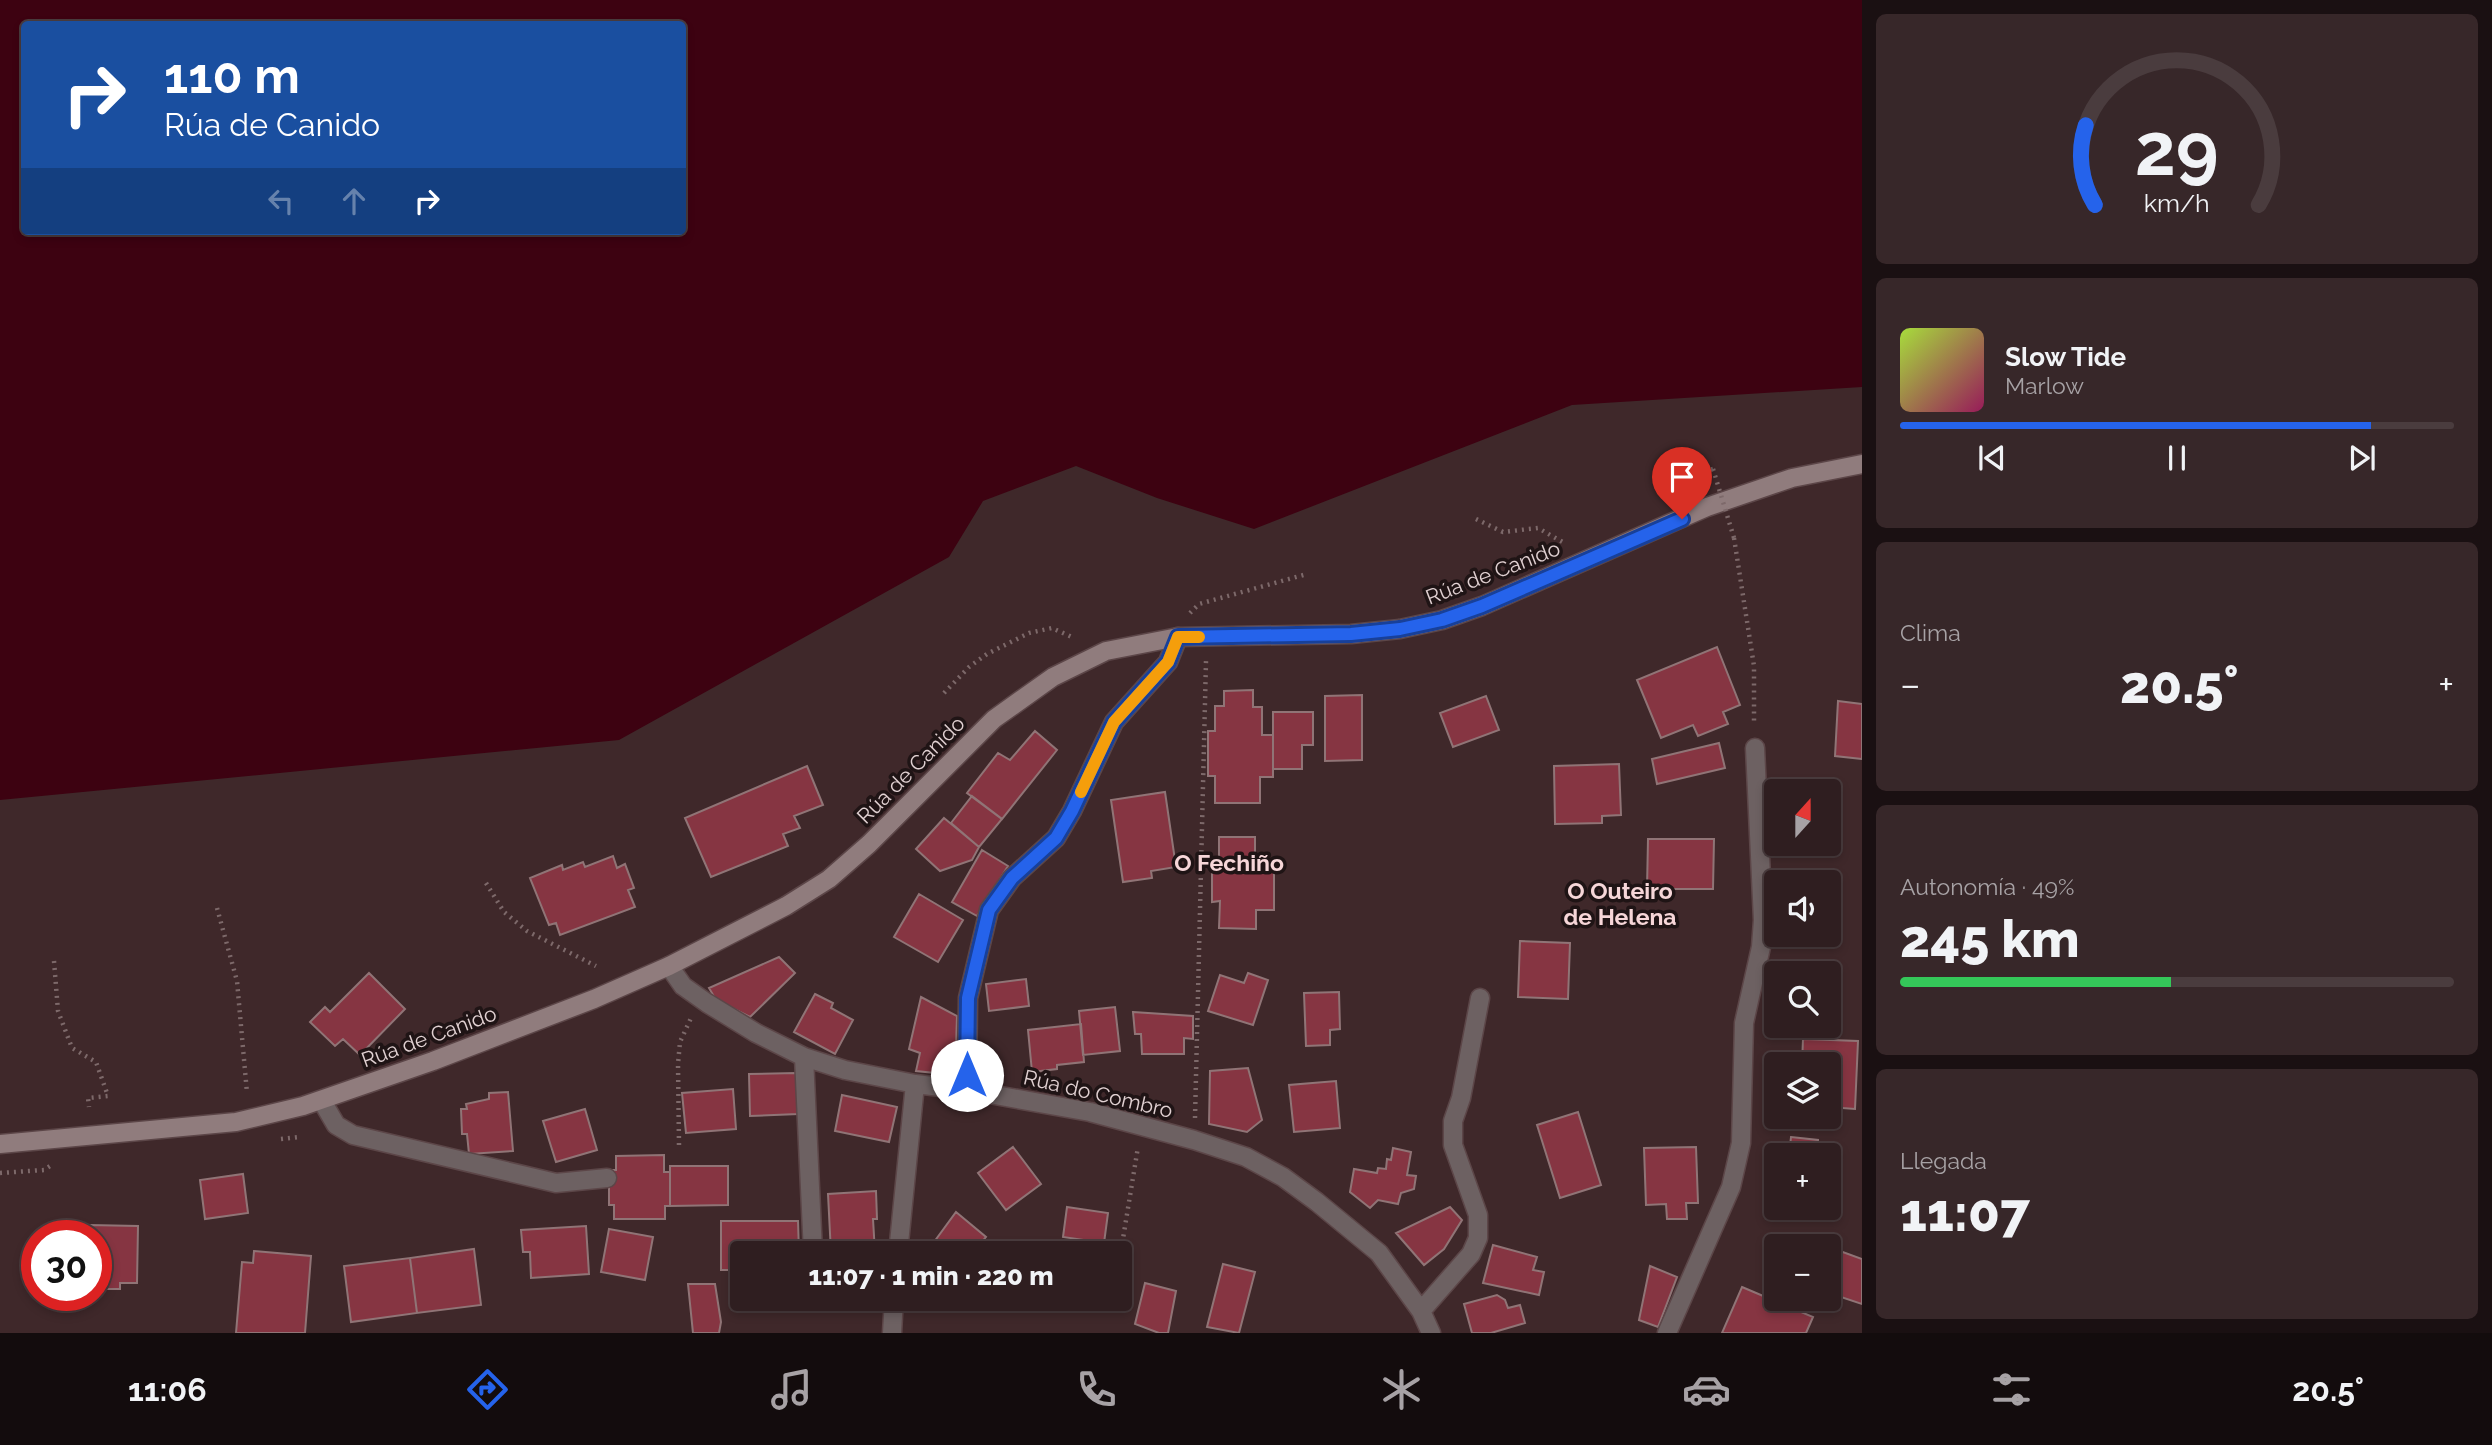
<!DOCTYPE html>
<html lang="es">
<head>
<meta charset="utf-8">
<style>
  :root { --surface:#2f1e20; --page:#372729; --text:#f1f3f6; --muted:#a7a2a5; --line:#4a3c3e; --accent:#2563eb }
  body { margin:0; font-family:Raleway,sans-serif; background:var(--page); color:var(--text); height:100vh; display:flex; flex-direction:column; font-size:26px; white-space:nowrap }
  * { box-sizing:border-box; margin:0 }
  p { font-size:23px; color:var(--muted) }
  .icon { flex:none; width:38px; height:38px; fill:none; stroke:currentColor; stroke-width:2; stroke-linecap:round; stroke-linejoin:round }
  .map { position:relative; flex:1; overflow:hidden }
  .side { display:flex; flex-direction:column; gap:14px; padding:14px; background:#1a1012; width:630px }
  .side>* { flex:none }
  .hud { position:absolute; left:21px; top:21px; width:665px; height:214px; border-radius:7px; box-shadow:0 4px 10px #0003,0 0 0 2px var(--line); background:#1a4fa0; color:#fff; overflow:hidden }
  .needle { width:46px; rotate:21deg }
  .buttons { position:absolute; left:1764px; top:779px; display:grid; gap:14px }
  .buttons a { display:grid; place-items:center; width:77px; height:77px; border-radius:7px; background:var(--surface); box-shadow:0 4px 10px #0003,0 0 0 2px var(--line); font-size:35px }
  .speed { position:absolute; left:21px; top:1220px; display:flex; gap:14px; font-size:35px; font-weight:700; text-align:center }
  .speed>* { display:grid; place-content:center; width:91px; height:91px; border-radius:50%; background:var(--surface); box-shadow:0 4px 10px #0003,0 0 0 2px var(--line); line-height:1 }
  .speed .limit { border:10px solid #d22; background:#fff; color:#111 }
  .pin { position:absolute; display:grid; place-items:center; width:60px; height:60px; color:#fff; margin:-72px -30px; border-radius:50% 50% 50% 0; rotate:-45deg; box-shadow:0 0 7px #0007 }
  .pin .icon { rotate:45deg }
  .me { position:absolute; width:77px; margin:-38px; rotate:0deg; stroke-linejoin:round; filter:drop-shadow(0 0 5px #0008) }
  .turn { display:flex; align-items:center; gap:24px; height:147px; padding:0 28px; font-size:32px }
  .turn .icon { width:91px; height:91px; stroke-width:2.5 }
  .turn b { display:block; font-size:49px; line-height:60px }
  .lanes { display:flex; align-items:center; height:66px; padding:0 28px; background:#0003; justify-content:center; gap:35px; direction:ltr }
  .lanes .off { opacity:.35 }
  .big { font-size:52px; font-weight:800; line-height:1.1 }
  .side .tile { flex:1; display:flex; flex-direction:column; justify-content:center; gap:10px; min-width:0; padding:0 24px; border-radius:10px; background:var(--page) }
  .side .dial { align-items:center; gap:0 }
  .dial svg { height:182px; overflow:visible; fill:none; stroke:var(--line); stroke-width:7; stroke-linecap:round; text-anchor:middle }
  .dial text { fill:var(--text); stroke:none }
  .song { display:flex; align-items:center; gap:21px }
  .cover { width:84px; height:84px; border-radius:10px; background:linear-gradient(135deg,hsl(80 70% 55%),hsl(330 70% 35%)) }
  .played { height:7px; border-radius:4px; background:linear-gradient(90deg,var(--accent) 85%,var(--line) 85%) }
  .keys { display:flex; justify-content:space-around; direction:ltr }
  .heat { display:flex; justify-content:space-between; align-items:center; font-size:38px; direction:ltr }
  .charge { height:10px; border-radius:5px; background:linear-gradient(90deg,#34c759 49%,var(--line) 0) }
  .trip { position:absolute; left:730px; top:1241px; width:402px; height:70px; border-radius:7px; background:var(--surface); box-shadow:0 4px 10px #0003,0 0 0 2px var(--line); font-weight:800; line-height:70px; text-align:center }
  .tabs { display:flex; height:112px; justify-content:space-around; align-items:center; background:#130c0d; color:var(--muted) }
  .tabs .icon { width:49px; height:49px }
  .tabs .on { color:var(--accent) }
  .tabs b { font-size:32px; color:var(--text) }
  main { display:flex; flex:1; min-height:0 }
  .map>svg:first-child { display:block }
</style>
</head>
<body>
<main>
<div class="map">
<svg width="1862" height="1333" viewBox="0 0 1862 1333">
  <rect width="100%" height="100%" fill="#3f282a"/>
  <path fill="#3d0211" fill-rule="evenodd" d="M0,0h1862v387l-290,18 -318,124 -97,-31 -81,-32 -93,35 -34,56 -330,183 -619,60zM24,24h658v207h-658z"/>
  <path fill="#863542" stroke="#907476" stroke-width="2" d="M1717,647l23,58 -17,7 5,12 -30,12 -5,-11 -32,13 -24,-58z
    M1253,690v17h9v28h11v42h-13v26h-45v-27h-7v-45h7v-25h9v-15z
    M1362,695v65l-37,1v-65z
    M1486,696l13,34 -46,17 -13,-34z
    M1838,701l24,3v55l-27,-3z
    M1273,712h40v33h-11v24h-29z
    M1035,731l22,19 -55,69 -35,-26 31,-40 12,7z
    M1719,743l6,25 -68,16 -5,-25z
    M1619,764l2,51 -19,1v7l-47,1 -1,-58z
    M807,766l16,39 -29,11 6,12 -17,6 5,12 -77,31 -26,-59z
    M1165,792l11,75 -25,4 1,7 -29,4 -12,-82z
    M972,796l30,23 -23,28 -28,-24z
    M944,818l35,29 -7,13 -32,11 -24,-22z
    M1219,837h36v32h19v41h-18v19l-37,-1 1,-27 -8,1v-40h7z
    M1648,839h66l-1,50h-66z
    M982,850l26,16 -31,50 -25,-14z
    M613,856l4,12 8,-4 9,24 -6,2 7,17 -75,28 -4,-12 -7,2 -19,-47 32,-13 1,5 20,-8 2,5z
    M919,894l44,26 -25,42 -44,-25z
    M1520,941l50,2 -2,56 -50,-2z
    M779,957l16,16 -45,44 -34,-17 -7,-12z
    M1797,960l40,1 -3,39 -5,-1v-26h-33z
    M369,973l36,36 -45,46 -17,-16 -8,7 -25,-24 15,-15 5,5z
    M1248,973l20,7 -15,45 -45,-14 12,-36 24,8z
    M1026,979l3,27 -40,5 -3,-27z
    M1339,992l1,37 -10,1v15l-24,1 -2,-53z
    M815,994l18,9 -2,5 22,12 -18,34 -41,-22z
    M921,997l36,19 -2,59 -39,-4 4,-18 -11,-4z
    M1115,1007l5,44 -37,4 -4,-44z
    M1133,1012l60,4v23l-9,-1v16h-42l-1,-20h-6z
    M1081,1024l3,38 -27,3v4l-25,3 -4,-42z
    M1803,1039l55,2 -3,68 -26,-2v-43h-27z
    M1248,1068l14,52 -15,12 -38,-8 1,-53z
    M796,1073l2,41 -48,2 -1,-42z
    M1336,1081l4,47 -46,4 -5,-47z
    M733,1089l3,40 -50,4 -4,-40z
    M508,1092l5,59 -44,3 -2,-20h-5l-1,-25h6l-1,-5 23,-5v-6z
    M842,1095l55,12 -8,35 -54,-11z
    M585,1109l12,41 -41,12 -13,-41z
    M1578,1112l23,73 -41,13 -23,-73z
    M1791,1137l27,3 -1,15h-28z
    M1013,1147l28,37 -35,26 -28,-37z
    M1696,1147l2,56h-12l1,16h-20l-1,-15 -20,1 -2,-57z
    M1393,1148l18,4 -4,23 9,1 -2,13 -13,4 -3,11 -20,-4 -8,8 -20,-16 4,-23 23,4 1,-5 8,1 1,-10 4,1z
    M664,1155v17h6v34h-5v13h-51v-14h-5v-35h7v-14z
    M1829,1159l13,1 -3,35 -10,-1z
    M670,1166h58v39l-58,1z
    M243,1174l5,39 -43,6 -5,-39z
    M876,1191l1,28h-4l2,34h-44l-3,-59z
    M1067,1207l41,6 -4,30 -41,-6z
    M1450,1207l12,13 -18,29 -20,16 -28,-32z
    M956,1212l30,25 -13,16h-47z
    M721,1221h77l1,32h-57v17h-21z
    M89,1225l49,1 -1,57h-17v6h-24v-53h-7z
    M586,1226l3,48 -58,4 -1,-26h-7l-2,-22z
    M609,1229l44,8 -8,43 -44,-8z
    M1000,1240l44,6 -1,7h-45z
    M1086,1243l30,4 -1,6h-30z
    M1493,1245l44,12 -4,13 11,2 -5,23 -56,-12z
    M1829,1247l33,12v45l-33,-11z
    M474,1249l7,56 -64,8 -7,-55z
    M254,1251l57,5 -6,77h-69l6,-71 11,1z
    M410,1258l7,55 -66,9 -7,-56z
    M1223,1264l32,8 -16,61 -32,-6z
    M1650,1266l27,11 -19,50 -19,-7z
    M1145,1283l31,8 -8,42h-9l-24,-9z
    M688,1284h27l6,38 -2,11h-26z
    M1742,1287l71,30 -7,16h-84z
    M1497,1295l8,5 3,8 12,-3 5,18 -34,10h-19l-8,-29z
    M1085,1298h23l-1,10z"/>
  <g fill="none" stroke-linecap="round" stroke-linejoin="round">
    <defs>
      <path id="minor" d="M669,966l14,20 24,17 49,30 48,24 41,13 70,14 52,6 123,22 104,28 52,17 37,20 34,25 62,51 42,58 10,22
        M804,1057l9,196
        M967,1090l1,-92 21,-88 23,-32 44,-40 16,-27 42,-89 54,-60 10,-25
        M322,1101l14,24 17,10 203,48 51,-5
        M898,1253l17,-169
        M1421,1311l50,-57 7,-16v-23l-25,-70v-24l8,-23 19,-100
        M892,1333l2,-35
        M1667,1333l64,-146 10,-44 3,-120 17,-76 2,-27 -8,-172"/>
      <path id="secondary" d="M0,1144l236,-22 67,-16 130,-45 161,-62 75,-33 117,-60 43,-27 40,-35 125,-125 59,-42 53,-26 72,-14 173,-3 49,-5 42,-9 40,-14 225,-99 85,-29 70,-14"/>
    </defs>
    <use href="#minor" stroke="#5c4648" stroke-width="21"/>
    <use href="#secondary" stroke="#5c4648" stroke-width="21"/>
    <path stroke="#7d696a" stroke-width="4.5" stroke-dasharray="2 5" stroke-linecap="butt" d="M1693,462l3,12 17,-5
      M1476,519l27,13 35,-4 28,16
      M1734,538l20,128v59
      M1190,613l9,-9 108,-30
      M944,693l25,-26 18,-13 42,-21 23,-5 22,10
      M486,883l18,29 23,19 69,35
      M217,908l20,73 10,112
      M54,961l4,50 14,37 24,14 12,34 -20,2 1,9
      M1195,1118l11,-457
      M281,1139l18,-2
      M679,1145l-1,-81 2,-22 11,-24
      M0,1173l44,-3 6,-4
      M1120,1257l18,-110
      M1112,1304l1,-6"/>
    <use href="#minor" stroke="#6d6162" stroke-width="18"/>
    <use href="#secondary" stroke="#907c7d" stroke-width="18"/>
    <path stroke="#7d696a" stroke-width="4.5" stroke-dasharray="2 5" stroke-linecap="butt" d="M1713,469l21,69"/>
  </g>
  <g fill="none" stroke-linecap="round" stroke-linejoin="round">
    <defs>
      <path id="route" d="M967,1075l1,-77 21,-88 23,-32 44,-40 16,-27 42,-89 54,-60 10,-25 173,-3 49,-5 42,-9 40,-14 200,-87"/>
    </defs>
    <use href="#route" stroke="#184099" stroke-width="18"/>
    <use href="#route" stroke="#2563eb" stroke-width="12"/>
    <path stroke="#f59e0b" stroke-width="12" d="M1081,792l33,-70 54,-60 10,-25h21"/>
  </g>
  <g text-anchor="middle" stroke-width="7" stroke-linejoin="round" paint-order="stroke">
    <g font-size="21" fill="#e1d1d2" stroke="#1f1415">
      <text transform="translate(1493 573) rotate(-21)" y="7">Rúa de Canido</text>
      <text transform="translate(911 770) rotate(-45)" y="7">Rúa de Canido</text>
      <text transform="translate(429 1037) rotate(-20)" y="7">Rúa de Canido</text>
      <text transform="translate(1098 1094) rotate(13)" y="7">Rúa do Combro</text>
    </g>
    <g font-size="23" font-weight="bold" fill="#f6d6d8" stroke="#1f1415">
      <text x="1229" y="871">O Fechiño</text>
      <text x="1620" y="899">O Outeiro<tspan x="1620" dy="26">de Helena</tspan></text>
    </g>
  </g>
</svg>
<div class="buttons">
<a><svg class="needle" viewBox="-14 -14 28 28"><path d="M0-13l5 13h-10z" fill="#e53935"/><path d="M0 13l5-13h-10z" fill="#a7a2a5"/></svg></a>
<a><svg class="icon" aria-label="sound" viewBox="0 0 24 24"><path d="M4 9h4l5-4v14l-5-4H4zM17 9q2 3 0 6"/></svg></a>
<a><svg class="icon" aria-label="search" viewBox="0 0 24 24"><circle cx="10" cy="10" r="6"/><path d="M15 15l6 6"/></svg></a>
<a><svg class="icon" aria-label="layers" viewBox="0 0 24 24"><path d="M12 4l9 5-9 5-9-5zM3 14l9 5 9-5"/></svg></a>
<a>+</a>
<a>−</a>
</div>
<div class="speed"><div class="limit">30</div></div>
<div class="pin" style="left:1682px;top:519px;background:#d93025"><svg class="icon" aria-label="arrive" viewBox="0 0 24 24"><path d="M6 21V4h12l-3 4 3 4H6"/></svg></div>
<svg class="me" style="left:967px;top:1075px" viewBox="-20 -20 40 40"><circle r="19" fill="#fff"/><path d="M0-13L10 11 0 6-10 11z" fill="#2563eb"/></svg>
<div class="trip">11:07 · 1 min · 220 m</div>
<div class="hud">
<div class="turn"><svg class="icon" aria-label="right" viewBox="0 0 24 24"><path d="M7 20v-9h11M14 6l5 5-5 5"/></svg><div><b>110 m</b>Rúa de Canido</div></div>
<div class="lanes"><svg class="icon off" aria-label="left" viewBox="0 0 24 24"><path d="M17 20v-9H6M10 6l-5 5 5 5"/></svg><svg class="icon off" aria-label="ahead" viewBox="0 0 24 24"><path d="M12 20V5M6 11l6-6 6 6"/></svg><svg class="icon" aria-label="right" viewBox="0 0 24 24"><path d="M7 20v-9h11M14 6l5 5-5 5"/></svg></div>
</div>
</div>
<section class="side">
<div class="tile dial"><svg viewBox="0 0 100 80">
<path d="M14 69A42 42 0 1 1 86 69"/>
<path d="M14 69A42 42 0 0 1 10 34" stroke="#2563eb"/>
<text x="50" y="56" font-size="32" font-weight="700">29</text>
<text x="50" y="72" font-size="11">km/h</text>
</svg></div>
<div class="tile">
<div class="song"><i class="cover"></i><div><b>Slow Tide</b><p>Marlow</p></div></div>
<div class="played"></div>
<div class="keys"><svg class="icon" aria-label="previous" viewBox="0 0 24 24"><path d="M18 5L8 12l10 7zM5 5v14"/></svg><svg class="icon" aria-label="pause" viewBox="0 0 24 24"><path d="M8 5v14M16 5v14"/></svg><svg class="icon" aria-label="next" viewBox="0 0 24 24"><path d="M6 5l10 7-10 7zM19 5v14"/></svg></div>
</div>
<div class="tile"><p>Clima</p>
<div class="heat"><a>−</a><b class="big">20.5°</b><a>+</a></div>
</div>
<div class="tile"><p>Autonomía · 49%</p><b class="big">245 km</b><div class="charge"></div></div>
<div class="tile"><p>Llegada</p><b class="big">11:07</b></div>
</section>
</main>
<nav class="tabs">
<b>11:06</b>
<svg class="icon on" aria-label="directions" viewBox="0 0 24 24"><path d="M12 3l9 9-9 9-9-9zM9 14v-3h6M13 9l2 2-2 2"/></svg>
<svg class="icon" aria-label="music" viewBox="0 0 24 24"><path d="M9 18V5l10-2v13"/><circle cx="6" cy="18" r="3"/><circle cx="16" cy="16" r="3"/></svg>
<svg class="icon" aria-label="phone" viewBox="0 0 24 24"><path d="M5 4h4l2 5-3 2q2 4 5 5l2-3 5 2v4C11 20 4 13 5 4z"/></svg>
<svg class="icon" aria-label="climate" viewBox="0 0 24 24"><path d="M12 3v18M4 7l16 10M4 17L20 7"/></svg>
<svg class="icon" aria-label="car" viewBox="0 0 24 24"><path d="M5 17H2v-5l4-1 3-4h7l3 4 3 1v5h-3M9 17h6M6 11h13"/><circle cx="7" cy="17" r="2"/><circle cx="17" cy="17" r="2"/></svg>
<svg class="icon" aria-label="filters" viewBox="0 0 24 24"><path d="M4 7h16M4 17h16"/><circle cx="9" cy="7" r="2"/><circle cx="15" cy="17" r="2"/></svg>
<b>20.5°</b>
</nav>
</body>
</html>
